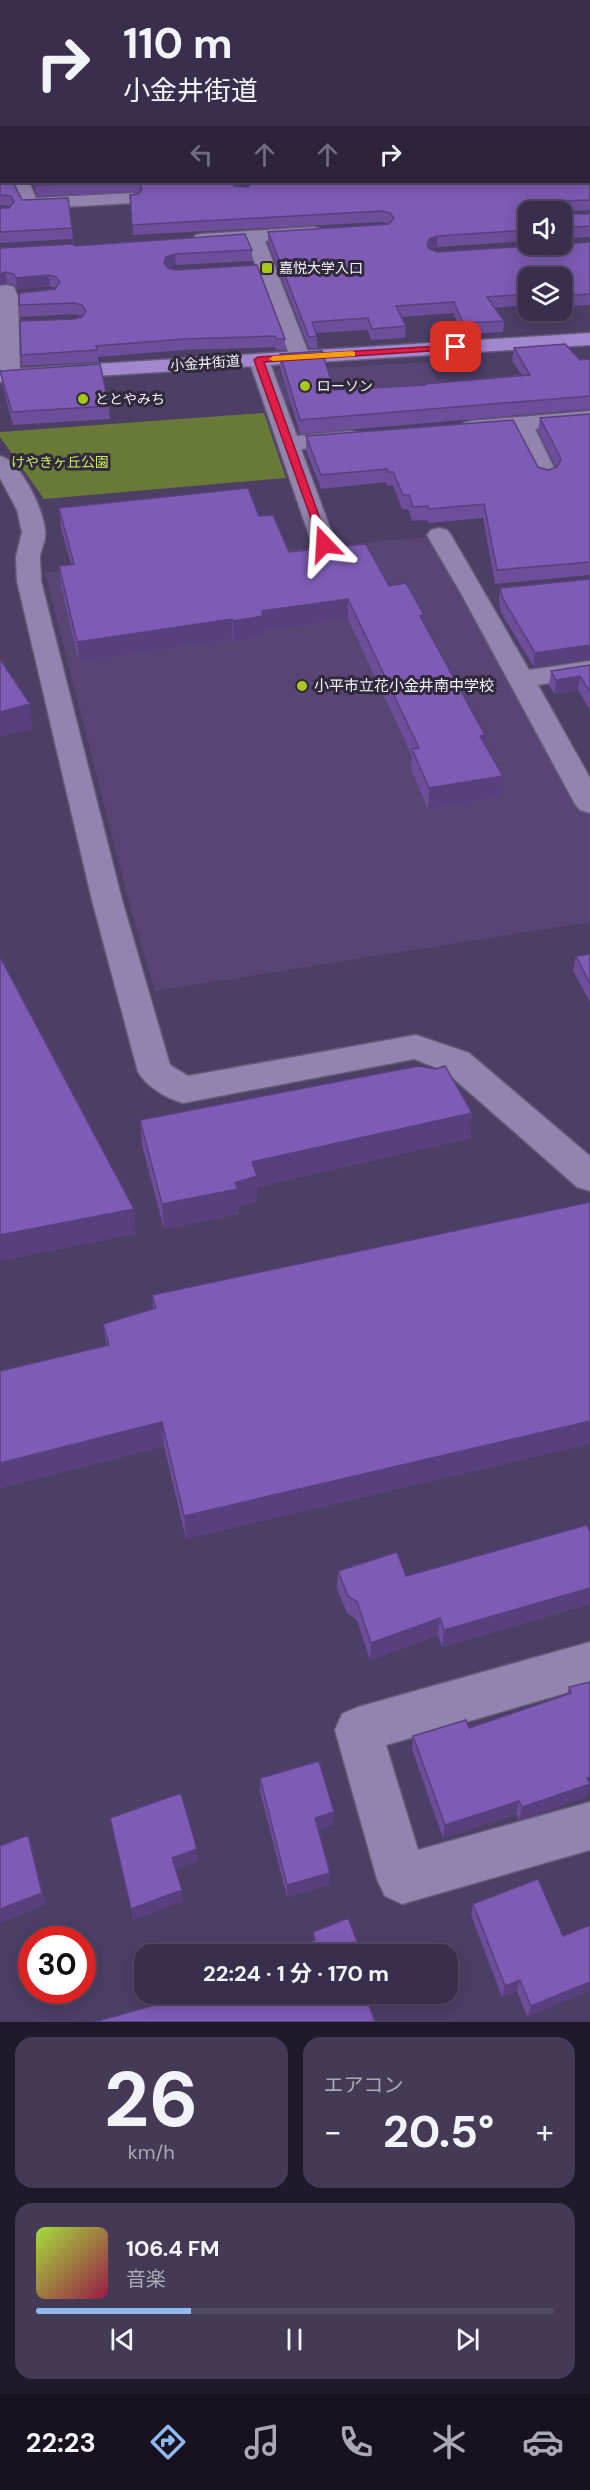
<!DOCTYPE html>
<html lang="ja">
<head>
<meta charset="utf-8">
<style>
  :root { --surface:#392e4c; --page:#443a56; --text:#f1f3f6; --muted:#aba8b5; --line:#534a64; --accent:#90b9f0 }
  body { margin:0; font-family:"DM Sans","Noto Sans JP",sans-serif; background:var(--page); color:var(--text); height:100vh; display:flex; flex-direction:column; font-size:22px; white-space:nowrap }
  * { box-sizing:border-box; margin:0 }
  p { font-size:20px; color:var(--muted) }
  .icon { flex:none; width:33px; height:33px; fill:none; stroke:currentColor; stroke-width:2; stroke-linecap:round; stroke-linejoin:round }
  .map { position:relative; height:2022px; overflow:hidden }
  .side { display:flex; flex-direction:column; gap:15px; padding:15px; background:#1f192a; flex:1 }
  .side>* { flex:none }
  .banner { position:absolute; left:0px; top:0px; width:591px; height:183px; box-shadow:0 3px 15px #0003,0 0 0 2px var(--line); background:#392e4c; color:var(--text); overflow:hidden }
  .controls { position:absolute; left:518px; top:201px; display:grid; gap:12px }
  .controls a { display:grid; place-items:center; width:54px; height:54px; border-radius:12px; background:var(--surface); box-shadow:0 3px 15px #0003,0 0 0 2px var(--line); font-size:30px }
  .speed { position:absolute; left:18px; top:1926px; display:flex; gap:12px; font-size:30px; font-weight:700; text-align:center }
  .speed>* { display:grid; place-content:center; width:78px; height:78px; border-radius:50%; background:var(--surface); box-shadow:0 3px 15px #0003,0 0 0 2px var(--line); line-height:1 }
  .speed .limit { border:9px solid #d22; background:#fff; color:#111 }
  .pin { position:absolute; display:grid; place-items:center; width:51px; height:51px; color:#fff; margin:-26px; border-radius:12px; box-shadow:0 3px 9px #0006 }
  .me { position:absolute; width:66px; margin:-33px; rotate:340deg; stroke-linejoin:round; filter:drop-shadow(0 0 4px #0008) }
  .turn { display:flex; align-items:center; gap:21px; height:126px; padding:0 24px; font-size:27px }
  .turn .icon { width:78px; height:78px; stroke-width:2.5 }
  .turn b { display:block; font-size:42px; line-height:51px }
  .lanes { display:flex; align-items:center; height:57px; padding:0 24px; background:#0003; justify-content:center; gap:30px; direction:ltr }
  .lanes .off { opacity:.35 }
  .big { font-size:45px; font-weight:700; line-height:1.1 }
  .side .widget { flex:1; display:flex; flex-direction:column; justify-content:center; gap:9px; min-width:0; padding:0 21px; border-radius:18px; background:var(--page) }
  .side .dial { align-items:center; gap:0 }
  .dial b { font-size:78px; line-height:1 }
  .song { display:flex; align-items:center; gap:18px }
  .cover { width:72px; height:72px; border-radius:9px; background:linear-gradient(135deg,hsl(80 70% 55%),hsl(340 70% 35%)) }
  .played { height:6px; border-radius:3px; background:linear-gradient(90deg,var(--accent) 30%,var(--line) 30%) }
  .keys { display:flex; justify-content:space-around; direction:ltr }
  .heat { display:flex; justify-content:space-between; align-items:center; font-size:33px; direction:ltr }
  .side .tiles { flex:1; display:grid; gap:15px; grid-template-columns:1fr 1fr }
  .widget:last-child { grid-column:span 2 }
  .trip { position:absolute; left:134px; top:1944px; width:324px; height:60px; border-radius:18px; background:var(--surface); box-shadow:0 3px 15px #0003,0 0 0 2px var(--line); font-weight:700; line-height:60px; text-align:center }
  .menu { display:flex; height:96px; justify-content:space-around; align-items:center; background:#17121e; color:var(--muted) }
  .menu .icon { width:42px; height:42px }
  .menu .on { color:var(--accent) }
  .menu b { font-size:27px; color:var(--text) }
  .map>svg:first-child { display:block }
</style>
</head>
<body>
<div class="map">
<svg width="590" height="2022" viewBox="0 0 590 2022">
  <rect width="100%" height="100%" fill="#4c3e65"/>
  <path fill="#574673" d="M428,362l9,18 9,-1 -9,16 -150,11 -11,-35z
    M447,535l143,258v129l-435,69 -24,-81 -86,-337z"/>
  <path fill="#697937" d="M264,413l22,65 -242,21 -44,-62v-5z"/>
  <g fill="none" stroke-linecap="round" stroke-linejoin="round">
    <path fill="#093e36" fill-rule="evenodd" d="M103,0h16l1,2h-16z"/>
    <defs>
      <path id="minor" d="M0,84h2v10h-2z
        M0,140h2v10h-2z
        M12,182h17l7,16 96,-5 6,1 3,4 -3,4 -6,1 -103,6 -6,-1z
        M313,227l6,1 3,4 -3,4 -54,5 45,116 -3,4 -7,2 -7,-2 -3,-4 -43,-115 -45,2 -6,-1 -3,-4 3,-4 6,-1z
        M7,285l7,2 4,10 2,78 -3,4 -7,2 -7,-2 -3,-3v-90z
        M259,354l7,2 3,4 28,76 54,-5 8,2 3,5 -3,5 -8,2 -50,4 35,95 -3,5 -9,2 -9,-2 -3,-5 -63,-184 3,-4z
        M590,411v14l-55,4 22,45 -3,5 -8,2 -8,-2 -3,-5 -21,-43 -43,4 -8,-2 -3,-5 3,-5 8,-2z
        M0,456c21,5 43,53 45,74 2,9 -4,18 -5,27 0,8 1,16 1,24l81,319 48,165 18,11 228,-41 53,18 121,103v35l-13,-4 -132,-116 -31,-12 -231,44c-17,-5 -36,-16 -45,-31l-46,-172 -75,-319 -1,-24 6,-25 -5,-22 -17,-32z
        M439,528l8,2 4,5 78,135 61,-9v16l-52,8 52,93v35l-10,-3 -5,-6 -113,-209 -35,-60 4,-5z
        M590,1642v44l-204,59 32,105 172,-48v48l-188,54 -17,-8 -8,-17 -42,-149 7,-16 16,-7z"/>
      <path id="major" d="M590,333v12l-590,37v-12z"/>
    </defs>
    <use href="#minor" stroke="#655a78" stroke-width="3"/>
    <use href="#major" stroke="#655a78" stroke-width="3"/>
    <use href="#minor" fill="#9383af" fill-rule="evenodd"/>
    <use href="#major" fill="#a288cf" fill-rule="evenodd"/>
  </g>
  <path fill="#6c4e9b" d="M120,0h470v210l-29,2h-33v29l-91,6 -7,2 8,3 152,-10v63l-17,1 -3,-4h-9v-24h-33v27l-33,3 9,13 -1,11 -40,2 -10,-21 -52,4 5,9 -1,12 -34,2 -3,-10 -52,3 1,3v12h-8l-41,-105v-11l121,-8 -7,-2 -249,13 -3,-40 8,-1v-2l-101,4 -2,-6 -1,-8h199l1,4 14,1 1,-2 -1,-3h58l1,2h12l1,-1 -1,-1h271v-180h-468z
    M0,4l2,2v32h-2z
    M0,182l22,18 50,28 1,11 -73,4v-35h9l1,-2 -10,-1z
    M561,212l1,2h28v23l-29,2z
    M75,246l177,4v11l-76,4 -8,3 117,71v11h-9l-1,-3 -91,3 -86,7v5l-76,4 -1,-11 53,-36 8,-2v-1l-7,-2 -55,3 -1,-12 36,-16 1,-1 -6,-2 -33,3 -2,-4 -8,-2 -7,2v-37z
    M514,348l66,12 10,-1v50l-290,25 -20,-67v-13l54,36 90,-5v-1l98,-9 -10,-14z
    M0,371l109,35 1,13 -97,6 -11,-41z
    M590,414v161l-95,9 -12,-66 -54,5 -2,-3 -15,1 -4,-12h-6l-9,-24 -6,1 -1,-4 -65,7 -15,-39v-14l232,31 10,3 8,-3 -18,-36 2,-13z
    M59,508l200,8 30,36 100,34 35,36 61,122 16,53 -73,12 -17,-40 1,-13 -64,-137 -84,12v6l-30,5 -1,-3 -154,23 -18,-76 -2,-20 12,-2 -10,-36z
    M590,579l-56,88 -33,-54 -2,-11 1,-14z
    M590,665v45l-12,-20 -23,4 -6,-8 2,-15z
    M590,954v48l-17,-31 3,-15z
    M472,1113l-2,25 -213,49v14l-18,6v7l-75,15 -22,-84 -2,-25z
    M590,1202l-404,337 -22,-93 -164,42v-117l106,-26 -3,-21 50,-16 -1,-13z
    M590,1532v72l-148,43 -4,-12 -68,25 -13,-40 -10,-7 -10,-24 1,-18 68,5z
    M590,1682l-2,107 -2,8 -58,20 -9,3 -3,-6 -73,24 -31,-89 1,-13 56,-8 98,-34 2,-7z
    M260,1778l74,34 -1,13 -15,5 11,55 -42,12 -27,-106z
    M473,1904l90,32 -36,81 -10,-26 -15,6 -31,-82z"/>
  <path fill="#58407e" d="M437,236v11l-9,3 -1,-5 2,-6z
    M175,254l1,11 -9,3 -3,-5 2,-6z
    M5,272l2,11 -7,2v-11z
    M49,275l1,11 -33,3 -1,-11z
    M348,599v20l-84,12v6l-30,5 -1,-21 29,-10z
    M232,619l1,20 -154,23 -2,-20z
    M590,645v14l-56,8 1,-14z
    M580,676l-2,14 -23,4 1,-14z
    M30,704l3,25 -33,8v-25z
    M485,735l-1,21 -4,-20z
    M503,776l-2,21 -73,12 1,-21z
    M472,1113l-2,25 -213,49v14l-18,6v7l-75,15 -2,-25 73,-21 17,-21z
    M134,1209l2,25 -136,27v-26z
    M590,1421v23l-404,95 -2,-23z
    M162,1422l2,24 -164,42v-25z
    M590,1588v16l-148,43 2,-17z
    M440,1618l-2,17 -68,25 1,-17z
    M590,1777v11l-2,1 -2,8 -67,23 3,-13z
    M519,1801l-3,13 -73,24 2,-13z
    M334,1812l-1,13 -19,6 1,-13z
    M28,1835l18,70 -46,18v-14z
    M197,1849l1,12 -24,9 -2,-12z
    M330,1873l-1,12 -42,12v-12z
    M182,1890l1,12 -50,18 -2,-11z
    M520,1980l-3,11 -15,6 3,-11z
    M590,1982v9l-63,26 4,-11z"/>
  <path fill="#7e5bb4" stroke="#58407e" stroke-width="1.5" d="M128,0h462v200l-28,1 -2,11h-32v18l-91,6 -8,3 -2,6 2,4 9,3 152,-10v52l-16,1 -3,-5 -10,1v-13h-33v16l-41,3 17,24 -41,2 -9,-21 -58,4 10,20 -34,3 -4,-11 -56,4 5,14 -8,1 -41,-105 121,-8 5,-6 -4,-5 -8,-2 -250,14 -2,-30 8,-1 4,-5 -4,-7h95l1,4 14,1 4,-5h54l1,2h12l2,-2h269v-180h-461z
    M0,4l2,2v23h-2z
    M0,182h13l9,18 46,-2 4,30 -72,4v-24h9l5,-6 -3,-6 -11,-1z
    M35,182h97l-96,3z
    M561,212l1,2h28v12l-28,2 -1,1z
    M245,234l7,16 -77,4 -9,3 -2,6 4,5 8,2 81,-5 28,74h-9l-1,-3 -91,3 -88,7 1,4 -76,5 -1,-34 54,-2 8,-2 4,-6 -4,-6 -8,-2 -55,2v-12l36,-4 5,-7 -4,-5 -7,-2 -33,3 -3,-4 -8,-2 -5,2v-26l74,-4 1,2z
    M565,344l15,16 10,-1v37l-290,24 -20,-66 42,-3 12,39 91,-5 -1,-1 106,-9 -16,-27z
    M100,364l9,42 -97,6 -12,-41z
    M590,414v148l-93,8 -13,-66 -55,5 -1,-3 -15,1 -4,-12h-6l-10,-23h-5l-1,-3 -66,6 -15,-39 207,-16 25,47 10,3 9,-3 4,-8 -21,-41z
    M248,488l11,28 14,-1 16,37 77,-8 23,42 17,-3 18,32 -4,1 65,119 -5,1 23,40 -74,12 -17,-39 7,-1 -71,-149 -86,12 1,5 -30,5 -1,-2 -155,23 -18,-76 15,-2 -15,-56z
    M590,579v66l-55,8 -32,-54 -3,-11z
    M0,659l30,45 -30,8z
    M590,665v27l-10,-16 -24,4 -5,-9z
    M590,954v30l-14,-28z
    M0,957l134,252 -134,26z
    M418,1066l18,3 9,-3 27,47 -220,49 5,14 -22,7 3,6 -76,15 -22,-84z
    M590,1202v219l-406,95 -22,-94 -162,41v-92l109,-26 -6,-21 53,-16 -4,-13z
    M587,1525l3,7v56l-146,42 -4,-12 -69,25 -14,-41 -9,-6 -10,-25 59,-19 9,24z
    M590,1682v95l-3,1 3,6 -59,20 -9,3 -3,-6 -74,24 -32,-89 53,-16 3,8 102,-35 -2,-6z
    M319,1761l15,51 -19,6 15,55 -43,12 -27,-107z
    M181,1793l16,56 -25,9 10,32 -51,19 -21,-91z
    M28,1835l14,58 -42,16v-63z
    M538,1879l25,57 27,-11v57l-59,24 -11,-26 -15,6 -32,-82z
    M348,1918l14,36h-91l44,-14 -2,-8z
    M175,1994h190l10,28h-281l61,-17 -1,-5z"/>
  <path fill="#e11d48" stroke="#92132f" stroke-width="1.5" d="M456,345l3,1v3l-195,13 65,182 -8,2 -67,-186 4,-3z"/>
  <path fill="#f59e0b" d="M352,351l3,1v4l-82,5 -4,-2 4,-3z"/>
  <g fill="#a9c71b" stroke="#30293b" stroke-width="2">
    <rect x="261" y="262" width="12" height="12" rx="3"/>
    <circle cx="305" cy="386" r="6"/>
    <circle cx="83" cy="399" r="6"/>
    <circle cx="302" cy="686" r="6"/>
  </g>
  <g text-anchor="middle" stroke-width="6" stroke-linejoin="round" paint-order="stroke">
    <g font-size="14" fill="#f5f2fc" stroke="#30293b" text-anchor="start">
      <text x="279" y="273">嘉悦大学入口</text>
      <text x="317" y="391">ローソン</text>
      <text x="95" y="404">ととやみち</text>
    </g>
    <g font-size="14" fill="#f5f2fc" stroke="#30293b">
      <text transform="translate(205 363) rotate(-4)" y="5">小金井街道</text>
    </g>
    <g font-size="14" fill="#ccea5f" stroke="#30293b">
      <text x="60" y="467">けやきヶ丘公園</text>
    </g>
    <g font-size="15" fill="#f5f2fc" stroke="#30293b" text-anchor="start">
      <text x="314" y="691">小平市立花小金井南中学校</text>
    </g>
  </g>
</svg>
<div class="controls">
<a><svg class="icon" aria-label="sound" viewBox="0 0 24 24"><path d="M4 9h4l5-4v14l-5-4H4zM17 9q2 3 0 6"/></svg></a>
<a><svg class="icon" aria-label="layers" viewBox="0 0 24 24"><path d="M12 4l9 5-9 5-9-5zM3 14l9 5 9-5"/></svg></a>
</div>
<div class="speed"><div class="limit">30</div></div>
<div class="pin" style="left:456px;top:347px;background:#d93025"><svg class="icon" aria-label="arrive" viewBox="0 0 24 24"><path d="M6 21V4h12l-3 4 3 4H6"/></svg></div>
<svg class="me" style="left:324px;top:544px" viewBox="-20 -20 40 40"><path d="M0-17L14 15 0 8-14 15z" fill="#e11d48" stroke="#fff" stroke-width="4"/></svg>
<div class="trip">22:24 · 1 分 · 170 m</div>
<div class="banner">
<div class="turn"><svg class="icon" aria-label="right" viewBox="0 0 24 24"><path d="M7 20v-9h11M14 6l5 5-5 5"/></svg><div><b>110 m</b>小金井街道</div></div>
<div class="lanes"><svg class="icon off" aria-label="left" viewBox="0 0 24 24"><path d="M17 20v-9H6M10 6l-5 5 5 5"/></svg><svg class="icon off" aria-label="ahead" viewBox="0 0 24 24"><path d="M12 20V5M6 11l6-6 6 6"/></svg><svg class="icon off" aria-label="ahead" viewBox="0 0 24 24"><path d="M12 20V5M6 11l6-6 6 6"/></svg><svg class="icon" aria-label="right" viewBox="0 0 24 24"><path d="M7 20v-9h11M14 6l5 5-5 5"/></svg></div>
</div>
</div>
<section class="side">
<div class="tiles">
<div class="widget dial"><b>26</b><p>km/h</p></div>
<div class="widget"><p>エアコン</p>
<div class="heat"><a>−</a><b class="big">20.5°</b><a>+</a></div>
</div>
<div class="widget">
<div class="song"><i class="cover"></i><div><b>106.4 FM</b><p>音楽</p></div></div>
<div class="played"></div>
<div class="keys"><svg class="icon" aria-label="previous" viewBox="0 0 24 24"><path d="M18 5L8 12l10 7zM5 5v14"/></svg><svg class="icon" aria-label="pause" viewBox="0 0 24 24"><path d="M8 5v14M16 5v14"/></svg><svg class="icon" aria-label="next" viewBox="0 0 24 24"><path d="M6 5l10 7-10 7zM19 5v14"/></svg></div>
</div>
</div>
</section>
<nav class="menu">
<b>22:23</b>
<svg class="icon on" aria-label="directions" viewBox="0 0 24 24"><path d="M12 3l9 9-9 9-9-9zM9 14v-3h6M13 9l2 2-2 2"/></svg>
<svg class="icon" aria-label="music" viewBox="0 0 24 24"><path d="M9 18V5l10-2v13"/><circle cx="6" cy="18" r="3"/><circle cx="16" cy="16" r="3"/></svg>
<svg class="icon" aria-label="phone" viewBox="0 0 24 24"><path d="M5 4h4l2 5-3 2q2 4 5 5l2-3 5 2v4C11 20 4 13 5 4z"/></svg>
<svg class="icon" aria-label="climate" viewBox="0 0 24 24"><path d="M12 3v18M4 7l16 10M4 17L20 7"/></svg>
<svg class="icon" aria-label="car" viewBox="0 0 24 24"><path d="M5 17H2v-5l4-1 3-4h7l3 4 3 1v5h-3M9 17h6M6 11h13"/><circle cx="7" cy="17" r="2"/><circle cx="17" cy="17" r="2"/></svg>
</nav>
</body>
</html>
